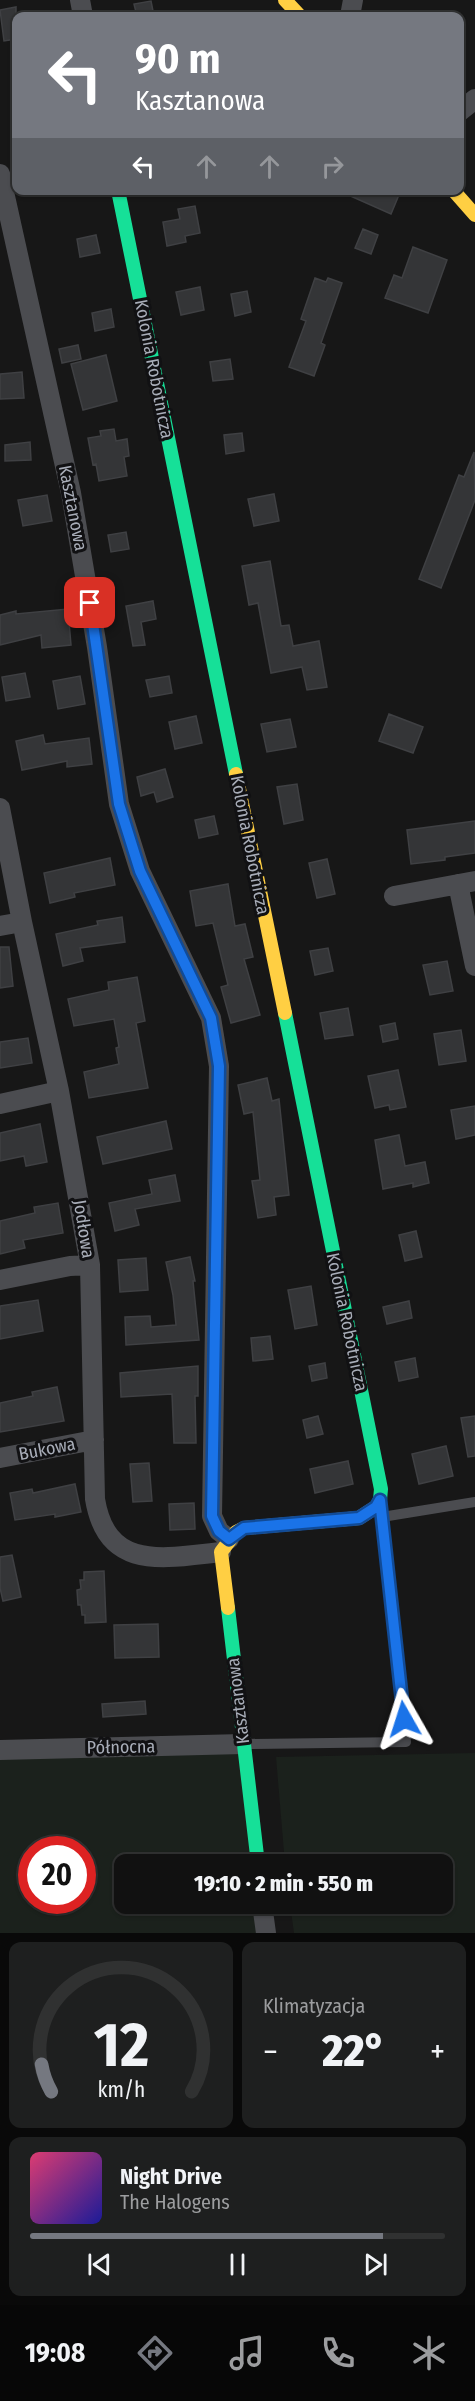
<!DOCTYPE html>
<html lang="pl">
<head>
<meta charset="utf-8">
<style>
  :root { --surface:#111; --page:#1e1f1f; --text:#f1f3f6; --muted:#9c9d9f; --line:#303131; --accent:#757880 }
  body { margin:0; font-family:"Fira Sans Condensed",sans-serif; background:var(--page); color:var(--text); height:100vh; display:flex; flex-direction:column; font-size:22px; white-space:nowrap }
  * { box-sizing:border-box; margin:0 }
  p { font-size:20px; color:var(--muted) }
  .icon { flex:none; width:33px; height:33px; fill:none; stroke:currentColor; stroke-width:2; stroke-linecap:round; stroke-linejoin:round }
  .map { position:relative; height:1933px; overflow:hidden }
  .sheet { display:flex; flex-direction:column; gap:9px; padding:9px; background:#090909; flex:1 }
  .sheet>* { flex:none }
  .hud { position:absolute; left:12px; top:12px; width:452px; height:183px; border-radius:12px; box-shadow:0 2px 4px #0004,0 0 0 2px var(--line); background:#757880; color:#fff; overflow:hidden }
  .speed { position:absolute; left:18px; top:1836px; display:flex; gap:12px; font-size:30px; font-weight:700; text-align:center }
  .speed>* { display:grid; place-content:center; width:78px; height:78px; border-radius:50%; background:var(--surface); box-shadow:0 2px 4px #0004,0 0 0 2px var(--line); line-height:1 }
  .speed .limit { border:9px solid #d22; background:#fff; color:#111 }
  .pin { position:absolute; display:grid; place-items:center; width:51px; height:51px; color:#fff; margin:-26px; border-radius:12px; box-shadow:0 3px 9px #0006 }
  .me { position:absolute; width:66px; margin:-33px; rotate:354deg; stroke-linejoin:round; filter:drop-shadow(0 0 4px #0008) }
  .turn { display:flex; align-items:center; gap:21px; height:126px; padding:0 24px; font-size:27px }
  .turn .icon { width:78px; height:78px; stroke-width:2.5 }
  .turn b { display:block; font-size:42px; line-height:51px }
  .lanes { display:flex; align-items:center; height:57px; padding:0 24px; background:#0003; justify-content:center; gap:30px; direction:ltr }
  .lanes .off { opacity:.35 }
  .big { font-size:45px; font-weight:800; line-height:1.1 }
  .sheet .tile { flex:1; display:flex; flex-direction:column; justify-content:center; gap:9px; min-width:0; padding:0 21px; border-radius:12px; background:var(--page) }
  .sheet .dial { align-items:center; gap:0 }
  .dial svg { height:156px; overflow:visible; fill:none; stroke:var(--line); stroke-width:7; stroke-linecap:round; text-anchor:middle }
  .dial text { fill:var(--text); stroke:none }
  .song { display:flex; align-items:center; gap:18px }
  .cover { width:72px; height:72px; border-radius:9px; background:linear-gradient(135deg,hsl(340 70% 55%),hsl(240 70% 35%)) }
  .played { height:6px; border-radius:3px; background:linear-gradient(90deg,var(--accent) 85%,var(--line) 85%) }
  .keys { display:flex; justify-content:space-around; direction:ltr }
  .heat { display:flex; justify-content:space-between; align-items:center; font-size:33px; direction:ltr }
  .sheet .tiles { flex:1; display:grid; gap:9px; grid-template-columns:1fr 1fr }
  .tile:last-child { grid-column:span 2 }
  .trip { position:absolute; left:114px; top:1854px; width:339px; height:60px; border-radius:12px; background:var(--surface); box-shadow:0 2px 4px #0004,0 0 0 2px var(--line); font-weight:800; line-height:60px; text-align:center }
  .dock { display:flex; height:96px; justify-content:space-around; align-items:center; background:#070707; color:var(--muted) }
  .dock .icon { width:42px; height:42px }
  .dock .current { color:var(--accent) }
  .dock b { font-size:27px; color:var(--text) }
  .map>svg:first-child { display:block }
</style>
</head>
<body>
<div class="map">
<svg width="475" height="1933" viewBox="0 0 475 1933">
  <rect width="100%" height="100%" fill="#171717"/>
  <path fill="#1b211c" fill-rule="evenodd" d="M243,1744l18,120h-137v40h144l4,29h-272v-183zM32,1850h50v50h-50z
    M475,1753v180h-181l-4,-29h152v-40h-157l-9,-107z"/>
  <path fill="#343537" stroke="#3f4043" stroke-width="1.5" d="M151,1l3,15h-17l-3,-12z
    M16,7v32l-12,2 -4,-31z
    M337,190h64l-10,24z
    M195,206l5,27 -15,3 1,6 -19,4 -4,-24 17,-3 -2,-10z
    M363,229l15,6 -7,19 -16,-6z
    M96,235l4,18 -20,4 -3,-18z
    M413,247l34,13 -19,53 -43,-15 9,-23 8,3z
    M315,278l11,4 2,-4 14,5 -21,60 4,2 -11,31 -25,-9 17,-46 -5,-2z
    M200,287l4,23 -23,5 -5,-23z
    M247,291l4,21 -16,4 -4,-22z
    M111,309l3,18 -19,4 -3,-18z
    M78,345l3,14 -19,4 -3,-14z
    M106,355l11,46 -34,9 -12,-46z
    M230,359l3,20 -20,2 -3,-19z
    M22,372l2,26 -24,1v-25z
    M114,429l2,12 11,-2 2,17 -5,1 3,19 -28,5 -3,-17 -3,1 -5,-27 13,-2 -1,-5z
    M242,433l2,18 -18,3 -2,-19z
    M30,442l1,18 -26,1v-16z
    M474,452l1,48 -34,88 -22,-9 40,-104 5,2z
    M274,494l5,27 -25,5 -6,-27z
    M47,495l5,26 -29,5 -5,-26z
    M126,532l3,17 -18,3 -3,-17z
    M270,561l11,65 8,-1 4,21 26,-5 8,46 -20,3 -5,-23 -31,6 -13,-70 -9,2 -7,-39z
    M153,601l3,18 -15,3 4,23 -12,1 -7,-40z
    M68,609l3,36 -29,3 -1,-13 -41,10v-30l16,-4v3z
    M25,673l5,24 -24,4 -4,-24z
    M80,676l5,28 -27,5 -5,-28z
    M169,676l3,17 -22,4 -4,-17z
    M389,714l34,13 -10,26 -34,-12z
    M196,716l6,27 -27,6 -6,-27z
    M290,719l6,28 -29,5 -6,-28z
    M43,735l2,9 44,-6 3,26 -25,3v-6l-45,9 -6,-29z
    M165,769l8,28 -16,5 -3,-10 -13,4 -4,-19z
    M297,784l6,36 -19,4 -7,-37z
    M214,816l4,18 -19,4 -4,-18z
    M475,821v32l-30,4v3l-34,4 -4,-34z
    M110,858l5,27 -41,8 1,4 -25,6 -6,-30z
    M327,859l8,35 -18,4 -8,-35z
    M228,884l7,42 10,-2 8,33 -9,2 16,56 -29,8 -10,-36 7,-2 -15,-62 -17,3 -6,-35z
    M122,917l3,25 -45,6 3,13 -20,5 -7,-32 42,-9 -1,-4z
    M0,947h9l4,39 -13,2z
    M328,948l5,23 -18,4 -5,-24z
    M447,961l6,30 -23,4 -7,-30z
    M137,977l8,44 -9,2 12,65 -59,10 -5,-26 35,-8 -3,-16 3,-1 -5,-28 -40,7 -6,-27 41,-9 -1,-8z
    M348,1008l5,27 -28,4 -5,-26z
    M395,1023l3,16 -15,3 -3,-16z
    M461,1030l5,31 -27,4 -5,-31z
    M28,1038l4,25 -32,5v-26z
    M398,1070l8,37 -16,3 -1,-5 -14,3 -7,-32z
    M267,1078l5,23 7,-2 10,96 -15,2 2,18 -18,3 -6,-37 8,-1 -7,-68 -9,2 -6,-29z
    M475,1106v29l-19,4 -5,-29z
    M166,1121l6,28 -69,15 -6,-27z
    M40,1124l7,38 -21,4 -2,-10 -24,5v-28z
    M399,1135l6,31 20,-4 4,21 -16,4v-4l-30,6 -8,-49z
    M175,1175l5,26 -45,8 4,16 -24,6 -6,-28 43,-9 -3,-14z
    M58,1203l5,30 -40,7 2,8 -25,6v-33l35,-8 -1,-6z
    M416,1231l6,26 -17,4 -6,-26z
    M190,1257l5,24h-2l6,59 -73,5 -1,-28 25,-1 1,11 25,-2 -3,-30 -7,-33z
    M146,1258l2,32 -28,2 -2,-32z
    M311,1286l6,39 -22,4 -7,-39z
    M38,1300l5,31 -43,8v-33z
    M409,1301l3,17 -25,6 -4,-17z
    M270,1336l3,23 -20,2 -2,-23z
    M415,1358l3,19 -19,4 -4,-19z
    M325,1363l2,15 -15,3 -3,-15z
    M198,1366v30h-3l1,47h-22l-2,-49 -51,3 -1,-24z
    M57,1387l7,34 -64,11v-29l33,-7 -1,-4z
    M318,1416l5,18 -16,4 -4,-18z
    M475,1416v40l-7,1 -7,-39z
    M446,1446l7,30 -34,8 -7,-30z
    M348,1461l5,23 -38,9 -5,-24z
    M149,1463l3,38 -19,1 -3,-38z
    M75,1484l6,28 -26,5v-3l-40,6 -5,-27 22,-4 1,4z
    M194,1503l1,26 -25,1 -1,-26z
    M12,1555l9,42 -18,4 -3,-13v-31z
    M104,1571l2,51 -21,1v-8h-3l-1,-10h-3l-1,-15 4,-1 -1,-9h4v-8z
    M158,1624l1,33 -44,1 -1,-33z
    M145,1701l1,13 -43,3 -1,-13z"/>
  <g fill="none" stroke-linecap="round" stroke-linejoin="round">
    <path stroke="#4b4c50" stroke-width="10" d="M382,1517l93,-15
      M246,1744l160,-2 -25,-234"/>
    <path stroke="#4b4c50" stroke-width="20" d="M80,0l3,16
      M350,16l3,-16
      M459,112l16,-13
      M0,174l71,319 26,154 22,157 21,67 71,147 8,48 -7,450 7,15 10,8
      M0,808l22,114 37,169 31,174 5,234c12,73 69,59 126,53
      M458,884l17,82
      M394,896l81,-15
      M0,926l22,-4
      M0,1104l59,-13
      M0,1280l70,-14 20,-1
      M0,1458l94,-18
      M0,1750l243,-6
      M262,1904l4,29"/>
    <path stroke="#16e098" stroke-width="14" d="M118,190l118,584
      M285,1013l96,476 -1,11 -4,7
      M228,1608l30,256"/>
    <path stroke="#ffcf43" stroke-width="14" d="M285,0l15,16
      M453,190l22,25
      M236,774l49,239
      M228,1608l-7,-56 15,-20 8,-4 115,-10 17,-11"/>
  </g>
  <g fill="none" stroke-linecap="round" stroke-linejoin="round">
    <defs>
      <path id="route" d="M90,603l29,201 21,67 71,147 8,48 -7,450 7,15 10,8 15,-11 115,-10 17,-11 4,-7 24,219"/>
    </defs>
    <use href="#route" stroke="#114b97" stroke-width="15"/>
    <use href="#route" stroke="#1a73e8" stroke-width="10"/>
  </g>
  <g text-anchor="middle" stroke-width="6" stroke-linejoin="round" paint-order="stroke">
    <g font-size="18" fill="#a8adb8" stroke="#111113">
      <text transform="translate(154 369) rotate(79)" y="6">Kolonia Robotnicza</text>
      <text transform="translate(73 508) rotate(79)" y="6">Kasztanowa</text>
      <text transform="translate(250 845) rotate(79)" y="6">Kolonia Robotnicza</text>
      <text transform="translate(84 1229) rotate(81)" y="6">Jodłowa</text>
      <text transform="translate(347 1322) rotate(78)" y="6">Kolonia Robotnicza</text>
      <text transform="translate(47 1449) rotate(-11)" y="6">Bukowa</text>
      <text transform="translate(238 1701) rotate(-97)" y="6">Kasztanowa</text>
      <text transform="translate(121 1747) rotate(-1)" y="6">Północna</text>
    </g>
  </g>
</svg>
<div class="speed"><div class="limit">20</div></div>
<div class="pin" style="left:90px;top:603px;background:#d93025"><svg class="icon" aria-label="arrive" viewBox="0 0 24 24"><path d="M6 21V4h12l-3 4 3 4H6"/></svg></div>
<svg class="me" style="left:404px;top:1719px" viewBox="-20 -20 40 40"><path d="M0-17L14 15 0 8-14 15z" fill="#1a73e8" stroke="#fff" stroke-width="4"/></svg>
<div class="trip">19:10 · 2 min · 550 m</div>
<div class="hud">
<div class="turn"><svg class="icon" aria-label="left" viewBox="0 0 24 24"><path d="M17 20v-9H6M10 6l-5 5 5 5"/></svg><div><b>90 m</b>Kasztanowa</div></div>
<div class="lanes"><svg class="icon" aria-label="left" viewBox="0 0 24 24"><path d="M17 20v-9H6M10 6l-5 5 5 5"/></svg><svg class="icon off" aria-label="ahead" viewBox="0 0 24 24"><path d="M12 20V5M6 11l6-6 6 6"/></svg><svg class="icon off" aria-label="ahead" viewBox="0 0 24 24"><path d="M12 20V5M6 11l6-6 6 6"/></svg><svg class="icon off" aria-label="right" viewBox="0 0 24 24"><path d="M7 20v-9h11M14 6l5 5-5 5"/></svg></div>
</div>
</div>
<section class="sheet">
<div class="tiles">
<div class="tile dial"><svg viewBox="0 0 100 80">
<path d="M14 69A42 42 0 1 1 86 69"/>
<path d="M14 69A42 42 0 0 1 9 55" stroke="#757880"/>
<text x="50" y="56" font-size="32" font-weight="700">12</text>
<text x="50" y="72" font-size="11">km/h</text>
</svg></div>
<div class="tile"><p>Klimatyzacja</p>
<div class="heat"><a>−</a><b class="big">22°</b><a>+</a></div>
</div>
<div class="tile">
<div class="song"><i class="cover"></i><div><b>Night Drive</b><p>The Halogens</p></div></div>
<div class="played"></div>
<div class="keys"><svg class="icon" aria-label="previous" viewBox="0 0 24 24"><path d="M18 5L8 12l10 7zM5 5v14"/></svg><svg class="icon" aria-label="pause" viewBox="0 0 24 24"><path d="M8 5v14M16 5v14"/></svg><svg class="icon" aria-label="next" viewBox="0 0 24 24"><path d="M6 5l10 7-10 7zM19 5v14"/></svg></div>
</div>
</div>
</section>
<nav class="dock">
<b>19:08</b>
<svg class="icon current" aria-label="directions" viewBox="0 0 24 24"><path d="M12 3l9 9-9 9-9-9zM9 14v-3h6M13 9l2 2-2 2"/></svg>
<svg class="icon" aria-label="music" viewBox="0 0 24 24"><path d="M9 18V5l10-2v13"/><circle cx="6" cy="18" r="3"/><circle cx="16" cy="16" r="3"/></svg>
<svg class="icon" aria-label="phone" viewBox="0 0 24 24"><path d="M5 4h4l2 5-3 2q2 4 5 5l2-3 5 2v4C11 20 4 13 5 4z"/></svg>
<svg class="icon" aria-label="climate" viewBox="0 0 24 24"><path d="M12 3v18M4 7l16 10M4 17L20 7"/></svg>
</nav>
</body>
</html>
